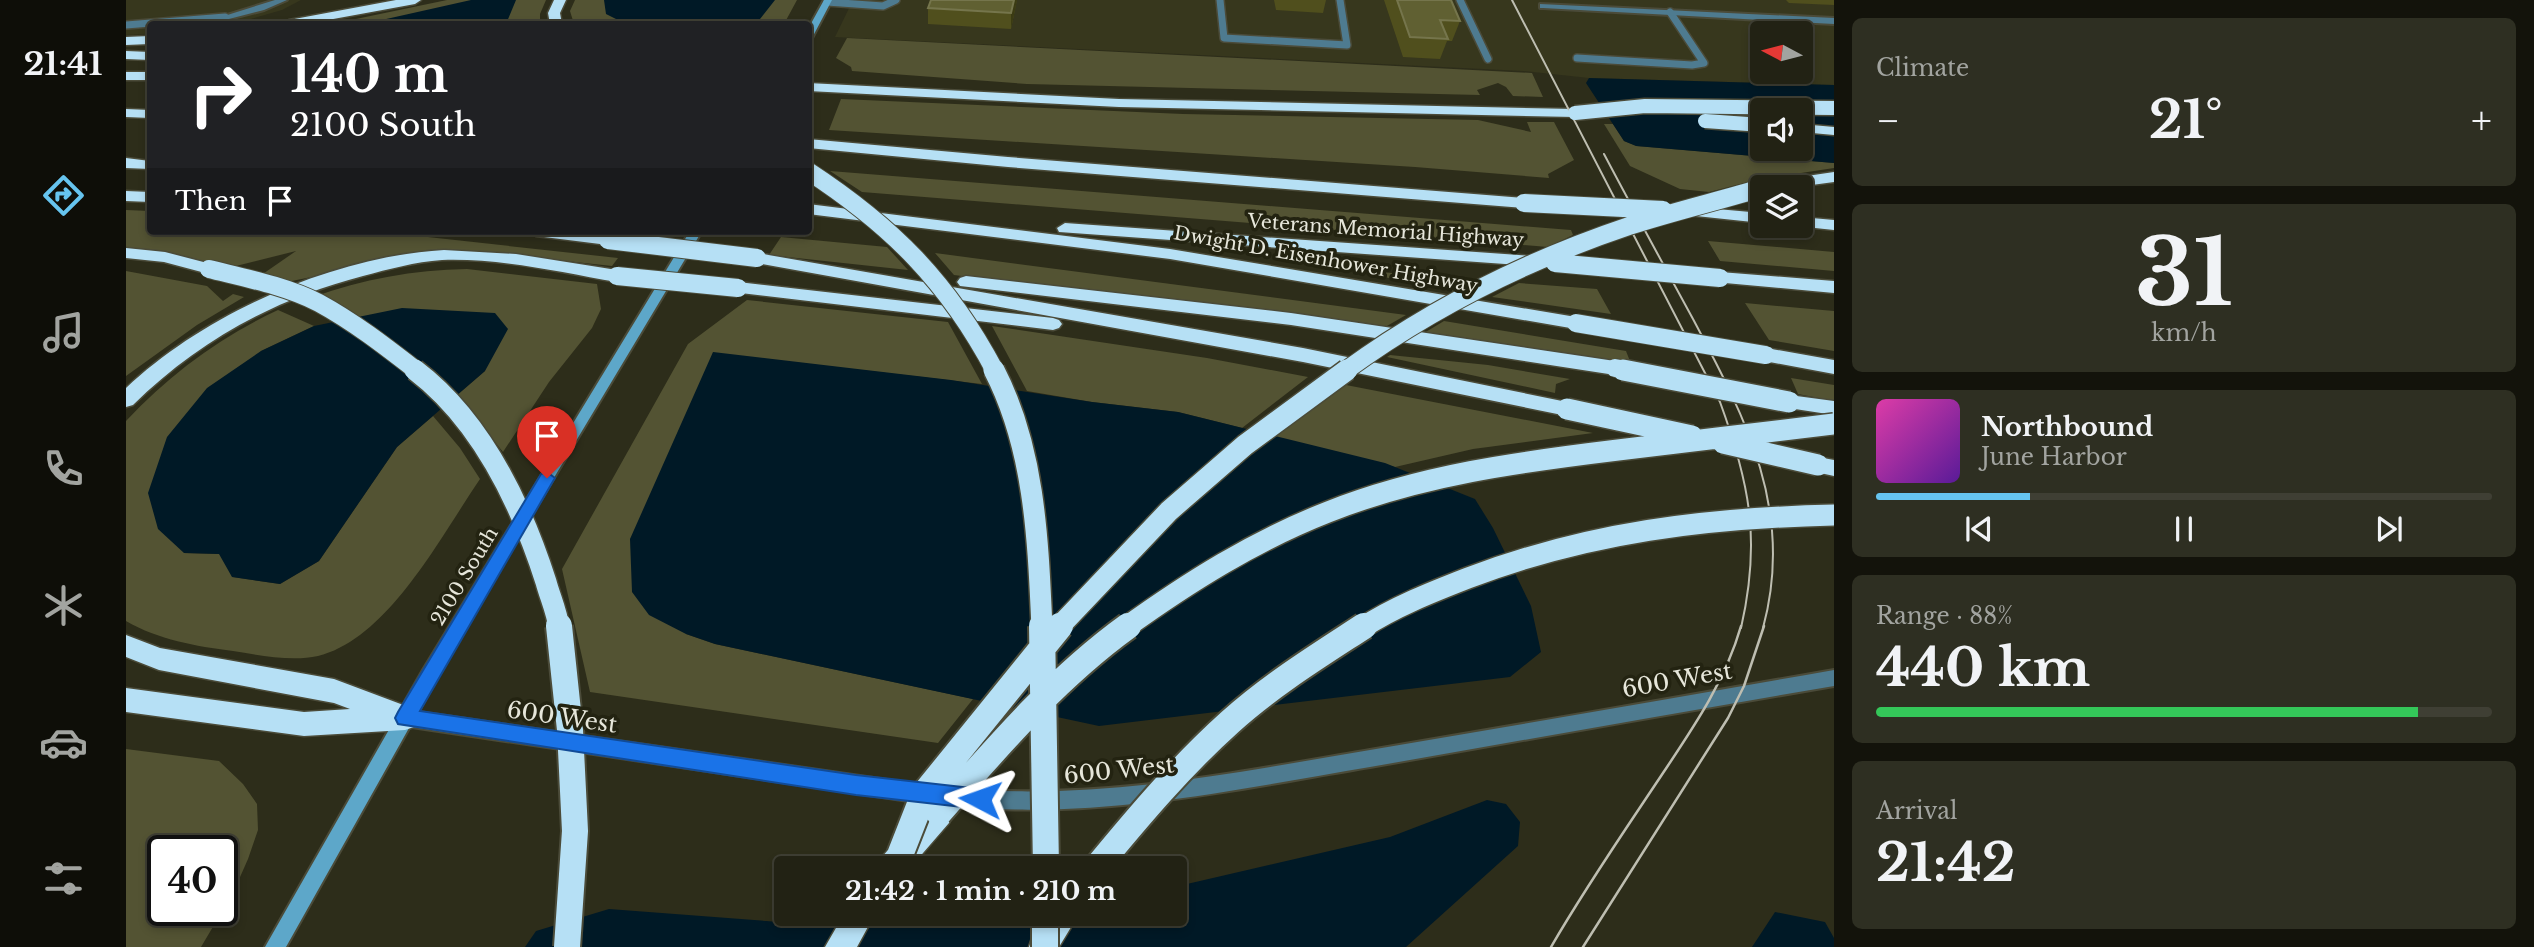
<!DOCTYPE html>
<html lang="en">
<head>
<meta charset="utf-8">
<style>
  :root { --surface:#222214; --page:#2e2f22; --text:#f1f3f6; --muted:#a2a4a0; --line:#3f3f34; --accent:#66c4ef }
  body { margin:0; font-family:"Libre Baskerville",serif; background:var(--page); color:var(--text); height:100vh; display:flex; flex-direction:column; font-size:26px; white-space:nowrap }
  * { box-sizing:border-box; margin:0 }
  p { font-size:23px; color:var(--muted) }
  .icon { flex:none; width:38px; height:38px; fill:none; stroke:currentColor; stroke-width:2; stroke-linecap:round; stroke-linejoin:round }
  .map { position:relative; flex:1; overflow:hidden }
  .panel { display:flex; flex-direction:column; gap:18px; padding:18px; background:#13130b; width:700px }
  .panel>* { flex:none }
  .guide { position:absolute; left:21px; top:21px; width:665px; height:214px; border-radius:7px; box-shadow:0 4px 10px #0003,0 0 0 2px var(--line); background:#202124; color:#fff; overflow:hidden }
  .needle { width:46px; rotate:277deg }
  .fabs { position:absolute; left:1624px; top:21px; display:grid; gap:14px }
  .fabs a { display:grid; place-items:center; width:63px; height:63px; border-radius:7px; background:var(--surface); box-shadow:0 4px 10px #0003,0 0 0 2px var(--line); font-size:35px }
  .speed { position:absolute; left:21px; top:835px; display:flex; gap:14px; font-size:35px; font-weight:700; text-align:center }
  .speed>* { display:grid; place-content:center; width:91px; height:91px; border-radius:50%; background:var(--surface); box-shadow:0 4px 10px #0003,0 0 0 2px var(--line); line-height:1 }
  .speed .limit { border:4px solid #111; border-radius:10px; background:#fff; color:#111 }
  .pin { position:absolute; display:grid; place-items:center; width:60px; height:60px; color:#fff; margin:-72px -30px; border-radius:50% 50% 50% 0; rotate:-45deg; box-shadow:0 0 7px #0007 }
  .pin .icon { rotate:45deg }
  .me { position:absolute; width:77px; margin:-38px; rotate:274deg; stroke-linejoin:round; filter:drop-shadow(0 0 5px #0008) }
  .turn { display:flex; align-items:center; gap:24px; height:147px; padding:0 28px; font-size:32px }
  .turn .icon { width:91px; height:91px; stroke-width:2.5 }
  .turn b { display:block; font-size:49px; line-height:60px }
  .then { display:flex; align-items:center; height:66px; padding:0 28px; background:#0003; gap:14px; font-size:26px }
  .big { font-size:52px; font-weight:700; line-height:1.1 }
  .panel .tile { flex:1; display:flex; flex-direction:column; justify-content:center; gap:10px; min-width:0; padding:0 24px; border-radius:10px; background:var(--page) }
  .panel .dial { align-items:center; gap:0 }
  .dial b { font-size:91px; line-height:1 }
  .song { display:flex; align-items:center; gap:21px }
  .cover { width:84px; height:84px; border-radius:10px; background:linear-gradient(135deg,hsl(320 70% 55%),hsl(270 70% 35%)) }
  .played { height:7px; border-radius:4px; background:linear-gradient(90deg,var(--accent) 25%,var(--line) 25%) }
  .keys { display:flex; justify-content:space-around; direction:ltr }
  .heat { display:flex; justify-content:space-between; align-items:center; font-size:38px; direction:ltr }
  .charge { height:10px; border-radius:5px; background:linear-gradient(90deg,#34c759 88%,var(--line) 0) }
  .trip { position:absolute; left:648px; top:856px; width:413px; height:70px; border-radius:7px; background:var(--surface); box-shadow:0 4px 10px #0003,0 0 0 2px var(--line); font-weight:700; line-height:70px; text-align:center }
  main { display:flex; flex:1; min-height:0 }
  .dock { display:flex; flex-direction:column; width:126px; justify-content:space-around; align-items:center; background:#0e0e08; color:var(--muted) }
  .dock .icon { width:49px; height:49px }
  .dock .selected { color:var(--accent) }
  .dock b { font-size:32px; color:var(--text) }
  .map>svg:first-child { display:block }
</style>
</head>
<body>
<main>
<nav class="dock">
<b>21:41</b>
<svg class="icon selected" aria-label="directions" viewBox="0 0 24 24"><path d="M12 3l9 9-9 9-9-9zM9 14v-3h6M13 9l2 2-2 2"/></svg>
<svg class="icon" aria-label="music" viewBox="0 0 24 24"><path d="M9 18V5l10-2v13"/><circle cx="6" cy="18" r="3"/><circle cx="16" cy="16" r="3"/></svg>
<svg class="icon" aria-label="phone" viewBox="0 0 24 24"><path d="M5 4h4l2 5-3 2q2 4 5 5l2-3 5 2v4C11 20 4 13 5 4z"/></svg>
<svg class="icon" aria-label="climate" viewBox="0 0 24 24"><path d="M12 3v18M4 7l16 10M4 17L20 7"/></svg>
<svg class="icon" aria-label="car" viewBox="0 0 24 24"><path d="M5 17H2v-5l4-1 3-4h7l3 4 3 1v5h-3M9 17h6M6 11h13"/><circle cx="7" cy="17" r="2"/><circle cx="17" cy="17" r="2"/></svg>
<svg class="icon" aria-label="filters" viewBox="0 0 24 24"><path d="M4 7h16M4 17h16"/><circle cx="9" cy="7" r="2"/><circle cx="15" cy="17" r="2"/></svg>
</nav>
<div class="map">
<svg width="1708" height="947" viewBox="0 0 1708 947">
  <rect width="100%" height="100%" fill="#2d2d1a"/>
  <path fill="#37371d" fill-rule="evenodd" d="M0,0h175l-19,10 -35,10 -29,4h-68v10l-24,1z
    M727,0h981v85l-245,-7 -66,-7 -688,-34zM1636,33h39v39h-39z"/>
  <path fill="#535333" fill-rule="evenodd" d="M321,0h99l-6,14v10h-208z
    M449,0h222l-13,24h-210l-4,-13z
    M721,38l685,35 11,24 -30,-1 -7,-9 -8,-4 -21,7 3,5 -453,-11 -175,-13 -1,-4 -15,-9z
    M715,99l342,15 295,6 53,12 -4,-10h27l20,38 -26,14 1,4 -134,-11 -586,-37z
    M1478,124h9l11,17 13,5 197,17v5l-78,12 -47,12 -29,-3 -50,-23z
    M704,171l741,59 2,5 -25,12 -686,-55z
    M0,210l24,1v20h223l245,27 -6,8 -121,-13 -150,18 -64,13 -20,-6 39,-27 -72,18 -98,-17z
    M655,237l106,10 21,23 -139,-15z
    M1582,241l126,11v19l-114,-10z
    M809,253l471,62 -26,15 -426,-55z
    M341,269l130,15 4,25 -9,19 -43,54 -46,70 -46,-57 28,-24 -130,-53 -42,-21c50,-18 100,-27 154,-28z
    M1224,270l125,9 -23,12z
    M0,271l81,15 16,15 10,-7 11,3 -47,28 -71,51z
    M1393,283l78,6 14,25 -119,-17z
    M621,300l201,22 34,62 -269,-31 -27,281 29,10 258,55 -35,44 -348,-51 -28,-123 126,-225z
    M1619,303l89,8v40l-65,-11z
    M152,310l36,16 -53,25 -77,202 36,1 13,23 47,7 39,-23 78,-114 36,-31 27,32 20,31c-39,57 -92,160 -162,177 -27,6 -59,-1 -85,-5 -38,-5 -74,-11 -107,-30v-200c44,-47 94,-84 152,-111z
    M1318,321l182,30 7,18 -214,-33z
    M866,326l215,32 101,19 -66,51 -64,-16 -86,-10 -65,-11z
    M1264,355l98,10 82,14 -14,5 -1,9 -168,-36z
    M1665,378l43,7v16l-36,-7z
    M1220,385l247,48 -120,16 -78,18 -120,-30z
    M0,749l93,12 24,23 14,20 1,26 -10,29 -15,34 -32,54h-75zM37,850h59v60h-59z"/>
  <path fill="#001926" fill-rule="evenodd" d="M345,0h45l-10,24h-142z
    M478,0h171l-19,24h-130l-20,-10z
    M1463,78l245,7v78l-198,-17 -12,-5 -38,-58zM1636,110h39v39h-39z
    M276,308l93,5 13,16 -23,42 -88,76 -78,114 -39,23 -48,-7 -13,-23 -35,-1 -26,-24 -10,-36 19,-56 40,-49 54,-37 53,-25z
    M587,352l238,28 141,22 86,10 207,51 90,36 18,29 38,78 10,46 -31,25 -411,49 -384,-82 -29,-10 -37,-19 -17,-23 -2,-53z
    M1361,800l19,4 14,18 -2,24 -112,101h-881l11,-16 73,-22 171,13 200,-2 40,-6h154v-27l216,-50z
    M1649,912l50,10 9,16v9h-82z"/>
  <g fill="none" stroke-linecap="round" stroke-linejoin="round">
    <defs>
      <path id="service" d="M1094,0l4,38 123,7 -7,-45
        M1334,0l28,59
        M701,2l56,4 13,-6
        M0,25l99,-8
        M1451,58l115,7 12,-2 -34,-51"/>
      <path id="minor" d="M149,0h12l-23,10 -39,10 -4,-3z
        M1414,4l294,14v6l-291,-16h-3z"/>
      <path id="tertiary" d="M1708,670v16c-155,26 -309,54 -464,81 -143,24 -273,53 -420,39l-6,-3 -3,-6 3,-6 6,-3c146,13 277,-14 420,-38 155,-26 309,-53 464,-80z
        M279,710l524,76 6,3 3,6 -3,6 -6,3 -524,-78 -6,-2 -3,-6 3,-6z"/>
      <path id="secondary" d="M698,0h8l-20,38 -4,2v-11z
        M564,231h12l-216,360 -200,356h-21l158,-277z"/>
      <path id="motorway" d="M270,0h25l-6,4 -109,20h-23l6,-4z
        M428,0h12l-6,13 2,11h-12l-2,-11z
        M24,36v8l-24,1v-8z
        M0,51l24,1v8l-24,-1z
        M0,72h24v8h-24z
        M682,83l311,16 456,10 7,4 -7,4 -456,-10 -311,-16z
        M0,109l24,1v8l-24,-1z
        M1675,124l33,3v8l-33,-3z
        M682,139l200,18 516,41 8,5 -8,5 -516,-41 -200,-19z
        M0,158l24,3v8l-24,-1z
        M1708,172v10l-37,5h-35v4l-3,-4 8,-5z
        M0,191l24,1v10l-24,-1z
        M682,204l362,45 406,68 6,2 3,4 -3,4 -6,2 -406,-70 -362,-45z
        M1557,206l79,7v10l-85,-9 -2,-3z
        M1675,217l33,3v10l-38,-4h5z
        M939,223l481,34 9,5 -9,5 -487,-35 -2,-4z
        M402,231c19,0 76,-4 88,9l-8,5 -72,-9z
        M0,248l39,4 50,13 3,4 -9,5 -45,-12 -38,-4z
        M318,250l72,4 101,16 9,6 -9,6c-58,-10 -116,-24 -175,-22 -27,2 -53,9 -79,16 -88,23 -165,65 -230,129l-7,2v-19c79,-75 209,-132 318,-138z
        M631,253l546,95 264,54 7,2 3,5 -3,5 -7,2 -264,-54 -552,-100 -3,-4 3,-4z
        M1594,272l114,9v12l-120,-11 -3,-4 3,-4z
        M840,276l325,37 324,48 7,2 3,5 -3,5 -7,2 -324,-50 -331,-39 -3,-4 3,-4z
        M612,282l315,36 6,2 3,4 -3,4 -6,2 -321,-38 -3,-4 3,-4z
        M1640,348l68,12v14l-75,-14 -2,-5 2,-5z
        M1663,395l45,6v14l-52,-8 -3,-5 3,-5z
        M1692,457l16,3v16l-23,-5 -3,-6 3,-6z
        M0,635l34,13 174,31 80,30 4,9 -4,9 -9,3 -101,6 -178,-24v-24l178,24 46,-3 -16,-6 -175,-33 -33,-13z
        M813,799l10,4 4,10 -4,10 -39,45h-33l4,-10 48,-55z
        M718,914h31l-18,33h-32z
        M921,914h32l-20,33h-30l4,-12z"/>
    </defs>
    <use href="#service" stroke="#4b4b39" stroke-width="10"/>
    <use href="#minor" stroke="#4b4b39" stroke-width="4"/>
    <use href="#tertiary" stroke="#4b4b39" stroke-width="4"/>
    <use href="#secondary" stroke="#4b4b39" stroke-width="4"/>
    <use href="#motorway" stroke="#4b4b39" stroke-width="3"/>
    <use href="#service" stroke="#4e7b90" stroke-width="7"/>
    <use href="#minor" fill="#4e7b90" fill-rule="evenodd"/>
    <use href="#tertiary" fill="#4e7b90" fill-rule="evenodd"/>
    <use href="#secondary" fill="#5da7c9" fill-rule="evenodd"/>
    <use href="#motorway" fill="#b6e0f5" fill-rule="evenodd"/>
    <path stroke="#bebeb1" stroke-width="2" d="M1386,0l208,402c30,82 41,139 21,226
      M1478,154c29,55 59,110 89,165 53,100 102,192 70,309"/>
    <path stroke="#bebeb1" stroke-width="2.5" d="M1425,947c34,-59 72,-114 110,-171 32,-48 64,-94 80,-150
      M1457,947l145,-229 16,-32 20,-60"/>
    <defs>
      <path id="motorway-bridge-far3" d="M1449,113l70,-7 189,2
        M1579,121l57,4"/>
      <path id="motorway-bridge-far2" d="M682,171c84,55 140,111 187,200
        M1398,203l139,7
        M482,240l149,18
        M1429,263l165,15
        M83,269c36,9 77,17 110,34 35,19 67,44 98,68
        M491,276l121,12
        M1450,323l190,32
        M1489,368l17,3
        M1219,371c85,-62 183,-111 284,-145 43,-14 89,-25 133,-38"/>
      <path id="motorway-bridge-far1" d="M289,370c67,51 106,134 131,212 4,15 11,30 13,46
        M868,370c41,79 44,170 48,258
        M1497,370l166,32
        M1441,409l125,27
        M1597,443l95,22
        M932,628l111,-117 76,-66 102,-75
        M999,628c64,-46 129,-87 203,-116 93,-37 191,-50 290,-62 72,-9 144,-17 216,-26
        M1236,628c32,-21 70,-36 106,-50 121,-46 238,-60 366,-63"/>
      <path id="motorway-bridge" d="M433,626l11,104 5,101 -8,116
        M916,626l4,242
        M813,813c58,-66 117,-135 189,-187
        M774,855l24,-61 136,-168
        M970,868c42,-51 85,-102 134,-146 41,-37 88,-66 134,-96
        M919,914v33"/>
    </defs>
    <use href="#motorway-bridge-far3" stroke="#4b4b39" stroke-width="17" stroke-linecap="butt"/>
    <use href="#motorway-bridge-far2" stroke="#4b4b39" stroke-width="20" stroke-linecap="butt"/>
    <use href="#motorway-bridge-far1" stroke="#4b4b39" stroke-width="24" stroke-linecap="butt"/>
    <use href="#motorway-bridge" stroke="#4b4b39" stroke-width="30" stroke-linecap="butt"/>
    <use href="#motorway-bridge-far3" stroke="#b6e0f5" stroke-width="14"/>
    <use href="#motorway-bridge-far2" stroke="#b6e0f5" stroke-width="18"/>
    <use href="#motorway-bridge-far1" stroke="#b6e0f5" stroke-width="21"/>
    <use href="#motorway-bridge" stroke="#b6e0f5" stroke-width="26"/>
  </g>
  <path fill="#504f1d" d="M805,0h86l-6,29 -83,-5v-16z
    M1148,0h52l-3,13 -47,-3z
    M1258,0h67l9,21 -8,20h-5l-7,18 -37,-2z
    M1660,0h48v5l-45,-2z"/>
  <path fill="#3b3b13" d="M888,0h3l-6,29v-16z"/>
  <path fill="#606032" stroke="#75754c" stroke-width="2" d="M805,0h83l-3,13 -83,-5z
    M1271,0h54l9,21 -20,-1 8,19 -38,-2z"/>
  <path fill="#1a73e8" stroke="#114b97" stroke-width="2" d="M421,472l8,6 -3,5 -132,228 436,64 124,14 7,3 3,7 -3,7 -7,3 -124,-14 -458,-71 -3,-6 3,-6 143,-238z"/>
  <g text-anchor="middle" stroke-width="7" stroke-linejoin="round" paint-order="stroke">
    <g font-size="19" fill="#e6e6da" stroke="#232311">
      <text transform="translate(1260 230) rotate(4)" y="7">Veterans Memorial Highway</text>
      <text transform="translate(1200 259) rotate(10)" y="7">Dwight D. Eisenhower Highway</text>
      <text transform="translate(338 576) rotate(-59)" y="7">2100 South</text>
    </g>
    <g font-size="23" fill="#e6e6da" stroke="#232311">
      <text transform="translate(1551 680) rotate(-10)" y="8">600 West</text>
      <text transform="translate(436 717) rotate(8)" y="8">600 West</text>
      <text transform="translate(993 770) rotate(-6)" y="8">600 West</text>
    </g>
  </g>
</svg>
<div class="fabs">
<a><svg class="needle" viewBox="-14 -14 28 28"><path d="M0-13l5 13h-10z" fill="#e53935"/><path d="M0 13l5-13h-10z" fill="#a2a4a0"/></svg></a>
<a><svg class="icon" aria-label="sound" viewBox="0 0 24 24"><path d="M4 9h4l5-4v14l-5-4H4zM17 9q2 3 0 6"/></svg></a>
<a><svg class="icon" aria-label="layers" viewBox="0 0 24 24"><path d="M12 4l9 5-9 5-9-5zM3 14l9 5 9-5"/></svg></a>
</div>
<div class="speed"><div class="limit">40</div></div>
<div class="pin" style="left:421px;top:478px;background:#d93025"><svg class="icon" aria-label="arrive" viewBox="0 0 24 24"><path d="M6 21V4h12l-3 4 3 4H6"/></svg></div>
<svg class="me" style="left:854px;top:799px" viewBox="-20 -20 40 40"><path d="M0-17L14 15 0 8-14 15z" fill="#1a73e8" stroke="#fff" stroke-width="4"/></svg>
<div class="trip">21:42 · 1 min · 210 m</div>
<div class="guide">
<div class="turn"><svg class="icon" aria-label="right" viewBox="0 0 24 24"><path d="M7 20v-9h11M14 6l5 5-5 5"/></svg><div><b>140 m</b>2100 South</div></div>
<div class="then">Then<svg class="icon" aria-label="arrive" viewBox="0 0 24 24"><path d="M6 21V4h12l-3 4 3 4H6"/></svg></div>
</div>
</div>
<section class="panel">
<div class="tile"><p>Climate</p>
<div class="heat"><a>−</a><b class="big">21°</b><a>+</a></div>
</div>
<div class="tile dial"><b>31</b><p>km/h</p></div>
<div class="tile">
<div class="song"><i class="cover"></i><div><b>Northbound</b><p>June Harbor</p></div></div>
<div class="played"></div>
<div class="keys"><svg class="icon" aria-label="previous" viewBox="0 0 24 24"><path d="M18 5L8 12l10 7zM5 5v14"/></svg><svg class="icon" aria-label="pause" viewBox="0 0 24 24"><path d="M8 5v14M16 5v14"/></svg><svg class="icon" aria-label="next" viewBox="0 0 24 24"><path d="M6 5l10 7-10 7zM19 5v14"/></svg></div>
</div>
<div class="tile"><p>Range · 88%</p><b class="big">440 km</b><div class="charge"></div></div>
<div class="tile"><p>Arrival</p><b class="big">21:42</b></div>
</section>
</main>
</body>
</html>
